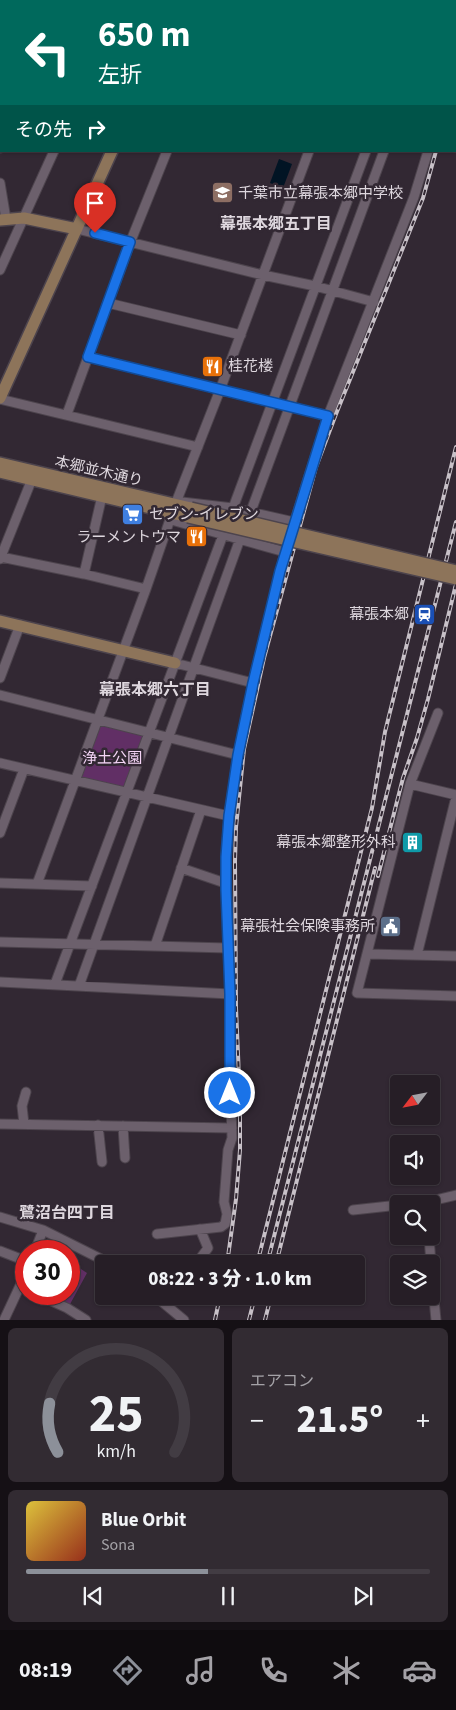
<!DOCTYPE html>
<html lang="ja">
<head>
<meta charset="utf-8">
<style>
  :root { --surface:#261e26; --page:#322b32; --text:#f1f3f6; --muted:#a4a2a7; --line:#423c43; --accent:#8c9099 }
  body { margin:0; font-family:"Source Sans 3","Noto Sans JP",sans-serif; background:var(--page); color:var(--text); height:100vh; display:flex; flex-direction:column; font-size:19px; white-space:nowrap }
  * { box-sizing:border-box; margin:0 }
  p { font-size:16px; color:var(--muted) }
  .icon { flex:none; width:28px; height:28px; fill:none; stroke:currentColor; stroke-width:2; stroke-linecap:round; stroke-linejoin:round }
  .map { position:relative; height:1320px; overflow:hidden }
  .details { display:flex; flex-direction:column; gap:8px; padding:8px; background:#151015; flex:1 }
  .details>* { flex:none }
  .banner { position:absolute; left:0px; top:0px; width:456px; height:152px; box-shadow:0 1px 4px #0004,0 0 0 1px var(--line); background:#00695c; color:#fff; overflow:hidden }
  .needle { width:32px; rotate:238deg }
  .buttons { position:absolute; left:390px; top:1075px; display:grid; gap:10px }
  .buttons a { display:grid; place-items:center; width:50px; height:50px; border-radius:5px; background:var(--surface); box-shadow:0 1px 4px #0004,0 0 0 1px var(--line); font-size:25px }
  .speed { position:absolute; left:15px; top:1240px; display:flex; gap:10px; font-size:25px; font-weight:700; text-align:center }
  .speed>* { display:grid; place-content:center; width:65px; height:65px; border-radius:50%; background:var(--surface); box-shadow:0 1px 4px #0004,0 0 0 1px var(--line); line-height:1 }
  .speed .limit { border:8px solid #d22; background:#fff; color:#111 }
  .pin { position:absolute; display:grid; place-items:center; width:42px; height:42px; color:#fff; margin:-51px -21px; border-radius:50% 50% 50% 0; rotate:-45deg; box-shadow:0 0 5px #0007 }
  .pin .icon { rotate:45deg }
  .me { position:absolute; width:55px; margin:-28px; rotate:0deg; stroke-linejoin:round; filter:drop-shadow(0 0 4px #0008) }
  .turn { display:flex; align-items:center; gap:18px; height:105px; padding:0 15px; font-size:22px }
  .turn .icon { width:65px; height:65px; stroke-width:2.5 }
  .turn b { display:block; font-size:35px; line-height:42px }
  .then { display:flex; align-items:center; height:48px; padding:0 15px; background:#0003; gap:10px; font-size:19px }
  .big { font-size:38px; font-weight:800; line-height:1.1 }
  .details .tile { flex:1; display:flex; flex-direction:column; justify-content:center; gap:8px; min-width:0; padding:0 18px; border-radius:8px; background:var(--page) }
  .details .dial { align-items:center; gap:0 }
  .dial svg { height:130px; overflow:visible; fill:none; stroke:var(--line); stroke-width:7; stroke-linecap:round; text-anchor:middle }
  .dial text { fill:var(--text); stroke:none }
  .song { display:flex; align-items:center; gap:15px }
  .cover { width:60px; height:60px; border-radius:8px; background:linear-gradient(135deg,hsl(50 70% 55%),hsl(10 70% 35%)) }
  .played { height:5px; border-radius:2px; background:linear-gradient(90deg,var(--accent) 45%,var(--line) 45%) }
  .keys { display:flex; justify-content:space-around; direction:ltr }
  .heat { display:flex; justify-content:space-between; align-items:center; font-size:28px; direction:ltr }
  .details .tiles { flex:1; display:grid; gap:8px; grid-template-columns:1fr 1fr }
  .tile:last-child { grid-column:span 2 }
  .trip { position:absolute; left:95px; top:1255px; width:270px; height:50px; border-radius:5px; background:var(--surface); box-shadow:0 1px 4px #0004,0 0 0 1px var(--line); font-weight:800; line-height:50px; text-align:center }
  .tabs { display:flex; height:80px; justify-content:space-around; align-items:center; background:#0f0c0f; color:var(--muted) }
  .tabs .icon { width:35px; height:35px }
  .tabs .current { color:var(--accent) }
  .tabs b { font-size:22px; color:var(--text) }
  .map>svg:first-child { display:block }
</style>
</head>
<body>
<div class="map">
<svg width="456" height="1320" viewBox="0 0 456 1320">
  <rect width="100%" height="100%" fill="#322833"/>
  <path fill="#612f65" d="M102,724l39,10 3,5 -17,46 -5,4 -40,-9 -2,-4 18,-50z
    M69,1261l18,12 -18,33 -25,-12h25z"/>
  <path fill="#011424" d="M279,159l13,5 -9,24 -13,-5z"/>
  <g fill="none" stroke-linecap="round" stroke-linejoin="round">
    <defs>
      <path id="street" d="M265,0l1,1
        M360,0l1,1
        M417,0l1,1
        M122,1v-1
        M229,1l1,-1
        M319,1l1,-1
        M0,29l1,-1
        M0,54l1,7
        M455,56l1,-4
        M0,148l1,-1
        M0,183l6,36
        M77,229l186,46 52,11 59,16
        M0,270l54,-119
        M108,303l133,32
        M88,357l240,59
        M0,399l198,48
        M67,414l63,-171 37,-92
        M182,502l51,6 61,14
        M233,508l133,-357
        M251,511l133,-360
        M172,513l3,8 110,31
        M1,557l83,17 62,15
        M0,559l32,-80
        M84,574l18,-78
        M175,663l78,20
        M0,678l20,-53
        M0,695l238,60
        M438,713l-28,71 -53,209 99,3
        M0,763l229,53
        M410,784l46,11
        M0,833l24,-64
        M181,868l44,15
        M0,883l92,3
        M37,884l109,-295 29,-84 45,-115 89,-239
        M0,942l228,6
        M155,946l46,-136
        M367,954l89,2
        M417,955l39,-158
        M0,982l230,12
        M55,984l168,-449
        M79,986l161,-447
        M0,1124l232,4
        M24,1124l-2,-18 4,-14
        M98,1125l4,37
        M123,1126l2,32
        M413,1204l14,-2 29,-7
        M353,1210l46,-5
        M0,1217l43,13 68,34
        M157,1234l64,-7 4,-3 2,-10 -3,-12 4,-52 4,-12 -2,-62 1,-14 -1,-68 -4,-137 3,-41 9,-61 15,-72 32,-131 43,-136 86,-219 14,-46
        M429,1236l2,28
        M0,1251l26,10
        M35,1251l8,-21
        M196,1264l12,-16 -8,-19
        M431,1268l5,52
        M36,1294l31,14 19,12
        M155,1296l29,24
        M167,1306l7,-10
        M4,1320l22,-47"/>
      <path id="secondary" d="M179,1l1,-1
        M0,83h1
        M0,220l24,-2 53,11
        M0,398l112,-247
        M0,463l191,45
        M0,472l188,45
        M0,621l175,42"/>
      <path id="highway" d="M379,0l1,1
        M391,0l1,1
        M455,89l1,2
        M455,106l1,2"/>
    </defs>
    <use href="#street" stroke="#4d444d" stroke-width="11"/>
    <use href="#secondary" stroke="#4d444d" stroke-width="14"/>
    <use href="#highway" stroke="#4d444d" stroke-width="18"/>
    <use href="#street" stroke="#6c606c" stroke-width="9"/>
    <use href="#secondary" stroke="#8d745a" stroke-width="11"/>
    <use href="#highway" stroke="#dba131" stroke-width="15"/>
    <defs>
      <path id="rail" d="M455,86l1,-4
        M378,876l25,-98 14,-40 11,-39 28,-115
        M227,1264l9,-65 4,-49v-50l-4,-92 -1,-147 1,-34 8,-78 20,-91 52,-191 20,-53 87,-216 13,-47
        M257,1264l115,-456 13,-76 71,-285
        M267,1264l189,-742
        M276,1264l99,-396
        M215,1320l5,-24
        M249,1320l6,-24
        M265,1320l6,-24"/>
    </defs>
    <use href="#rail" stroke="#c8c1c8" stroke-width="4"/>
    <use href="#rail" stroke="#322833" stroke-width="2" stroke-dasharray="5.5" stroke-linecap="butt"/>
    <defs>
      <path id="secondary-bridge" d="M191,508l265,63
        M188,517l268,62"/>
    </defs>
    <use href="#secondary-bridge" stroke="#4d444d" stroke-width="14" stroke-linecap="butt"/>
    <use href="#secondary-bridge" stroke="#8d745a" stroke-width="11"/>
  </g>
  <g fill="none" stroke-linecap="round" stroke-linejoin="round">
    <defs>
      <path id="route" d="M95,233l35,9 -42,115 240,59 -48,155 -27,112 -15,72 -9,61 -3,41v33l4,104v99"/>
    </defs>
    <use href="#route" stroke="#114b97" stroke-width="12"/>
    <use href="#route" stroke="#1a73e8" stroke-width="9"/>
  </g>
  <defs>
    <symbol id="school-square" viewBox="-11 -11 22 22"><rect x="-9" y="-9" width="18" height="18" rx="4" fill="#8d6e63" stroke="#322833"/><path d="M0-5L7-2L0 1L-7-2ZM-4 1L0 2.5L4 1V4Q0 6-4 4Z" fill="#fff"/></symbol>
    <symbol id="restaurant-square" viewBox="-11 -11 22 22"><rect x="-9" y="-9" width="18" height="18" rx="4" fill="#e8710a" stroke="#322833"/><path d="M-5-6h1v4h1v-4h1v4h1v-4h1v5L-1.5 .5V6h-2V.5L-5-1ZM5-6V6H3V1.5H1.5Q1.5-4 5-6Z" fill="#fff"/></symbol>
    <symbol id="supermarket-square" viewBox="-11 -11 22 22"><rect x="-9" y="-9" width="18" height="18" rx="4" fill="#3f7fe0" stroke="#322833"/><path d="M-6-5.5h2.5l.6 2H6L4.5 2H-2.5L-4.4-4H-6ZM-1.5 3.2a1.3 1.3 0 1 0 .1 0ZM3 3.2a1.3 1.3 0 1 0 .1 0Z" fill="#fff"/></symbol>
    <symbol id="station-square" viewBox="-11 -11 22 22"><rect x="-9" y="-9" width="18" height="18" rx="4" fill="#1a4fb4" stroke="#322833"/><path d="M-3-6H3Q5-6 5-4V2Q5 4 3 4L4.5 6H3L1.5 4h-3L-3 6H-4.5L-3 4Q-5 4-5 2V-4Q-5-6-3-6ZM-3.5-4v3h7v-3ZM-3.5 1v1.5H-2V1ZM2 1v1.5H3.5V1Z" fill="#fff"/></symbol>
    <symbol id="building-square" viewBox="-11 -11 22 22"><rect x="-9" y="-9" width="18" height="18" rx="4" fill="#0f9aa8" stroke="#322833"/><path d="M-4-6H4V6H1V3H-1V6H-4ZM-2.5-4.3h1.7v1.8h-1.7ZM.8-4.3h1.7v1.8H.8ZM-2.5-1h1.7V.8h-1.7ZM.8-1h1.7V.8H.8Z" fill="#fff"/></symbol>
    <symbol id="civic-square" viewBox="-11 -11 22 22"><rect x="-9" y="-9" width="18" height="18" rx="4" fill="#5c6f8a" stroke="#322833"/><path d="M-.6-6.5H3V-4.5H.6V-3L4-1V1h2V6H-6V1h2V-1L-.6-3ZM-1.2 2.5V6h2.4V2.5Z" fill="#fff"/></symbol>
  </defs>
  <g fill-rule="evenodd">
    <use href="#school-square" x="210" y="180" width="25" height="25"/>
    <use href="#restaurant-square" x="200" y="354" width="25" height="25"/>
    <use href="#supermarket-square" x="120" y="502" width="25" height="25"/>
    <use href="#restaurant-square" x="184" y="524" width="25" height="25"/>
    <use href="#station-square" x="412" y="602" width="25" height="25"/>
    <use href="#building-square" x="400" y="830" width="25" height="25"/>
    <use href="#civic-square" x="378" y="914" width="25" height="25"/>
  </g>
  <g text-anchor="middle" stroke-width="5" stroke-linejoin="round" paint-order="stroke">
    <g font-size="15" fill="#ded7de" stroke="#322833" text-anchor="end">
      <text x="238" y="198" text-anchor="start">千葉市立幕張本郷中学校</text>
      <text x="228" y="371" text-anchor="start">桂花楼</text>
      <text x="149" y="519" text-anchor="start">セブン-イレブン</text>
      <text x="181" y="542">ラーメントウマ</text>
      <text x="409" y="619">幕張本郷</text>
      <text x="396" y="847">幕張本郷整形外科</text>
      <text x="375" y="931">幕張社会保険事務所</text>
    </g>
    <g font-size="15" fill="#ded7de" stroke="#322833">
      <text transform="translate(99 471) rotate(13)" y="5">本郷並木通り</text>
    </g>
    <g font-size="15" fill="#f4d5f6" stroke="#322833">
      <text x="112" y="763">浄土公園</text>
    </g>
    <g font-size="16" font-weight="bold" fill="#ded7de" stroke="#322833">
      <text x="276" y="229">幕張本郷五丁目</text>
      <text x="155" y="695">幕張本郷六丁目</text>
      <text x="67" y="1218">鷺沼台四丁目</text>
    </g>
  </g>
</svg>
<div class="buttons">
<a><svg class="needle" viewBox="-14 -14 28 28"><path d="M0-13l5 13h-10z" fill="#e53935"/><path d="M0 13l5-13h-10z" fill="#a4a2a7"/></svg></a>
<a><svg class="icon" aria-label="sound" viewBox="0 0 24 24"><path d="M4 9h4l5-4v14l-5-4H4zM17 9q2 3 0 6"/></svg></a>
<a><svg class="icon" aria-label="search" viewBox="0 0 24 24"><circle cx="10" cy="10" r="6"/><path d="M15 15l6 6"/></svg></a>
<a><svg class="icon" aria-label="layers" viewBox="0 0 24 24"><path d="M12 4l9 5-9 5-9-5zM3 14l9 5 9-5"/></svg></a>
</div>
<div class="speed"><div class="limit">30</div></div>
<div class="pin" style="left:95px;top:233px;background:#d93025"><svg class="icon" aria-label="arrive" viewBox="0 0 24 24"><path d="M6 21V4h12l-3 4 3 4H6"/></svg></div>
<svg class="me" style="left:230px;top:1093px" viewBox="-20 -20 40 40"><circle r="17" fill="#1a73e8" stroke="#fff" stroke-width="3"/><path d="M0-11L8 9 0 5-8 9z" fill="#fff"/></svg>
<div class="trip">08:22 · 3 分 · 1.0 km</div>
<div class="banner">
<div class="turn"><svg class="icon" aria-label="left" viewBox="0 0 24 24"><path d="M17 20v-9H6M10 6l-5 5 5 5"/></svg><div><b>650 m</b>左折</div></div>
<div class="then">その先<svg class="icon" aria-label="right" viewBox="0 0 24 24"><path d="M7 20v-9h11M14 6l5 5-5 5"/></svg></div>
</div>
</div>
<section class="details">
<div class="tiles">
<div class="tile dial"><svg viewBox="0 0 100 80">
<path d="M14 69A42 42 0 1 1 86 69"/>
<path d="M14 69A42 42 0 0 1 9 39" stroke="#8c9099"/>
<text x="50" y="56" font-size="32" font-weight="700">25</text>
<text x="50" y="72" font-size="11">km/h</text>
</svg></div>
<div class="tile"><p>エアコン</p>
<div class="heat"><a>−</a><b class="big">21.5°</b><a>+</a></div>
</div>
<div class="tile">
<div class="song"><i class="cover"></i><div><b>Blue Orbit</b><p>Sona</p></div></div>
<div class="played"></div>
<div class="keys"><svg class="icon" aria-label="previous" viewBox="0 0 24 24"><path d="M18 5L8 12l10 7zM5 5v14"/></svg><svg class="icon" aria-label="pause" viewBox="0 0 24 24"><path d="M8 5v14M16 5v14"/></svg><svg class="icon" aria-label="next" viewBox="0 0 24 24"><path d="M6 5l10 7-10 7zM19 5v14"/></svg></div>
</div>
</div>
</section>
<nav class="tabs">
<b>08:19</b>
<svg class="icon current" aria-label="directions" viewBox="0 0 24 24"><path d="M12 3l9 9-9 9-9-9zM9 14v-3h6M13 9l2 2-2 2"/></svg>
<svg class="icon" aria-label="music" viewBox="0 0 24 24"><path d="M9 18V5l10-2v13"/><circle cx="6" cy="18" r="3"/><circle cx="16" cy="16" r="3"/></svg>
<svg class="icon" aria-label="phone" viewBox="0 0 24 24"><path d="M5 4h4l2 5-3 2q2 4 5 5l2-3 5 2v4C11 20 4 13 5 4z"/></svg>
<svg class="icon" aria-label="climate" viewBox="0 0 24 24"><path d="M12 3v18M4 7l16 10M4 17L20 7"/></svg>
<svg class="icon" aria-label="car" viewBox="0 0 24 24"><path d="M5 17H2v-5l4-1 3-4h7l3 4 3 1v5h-3M9 17h6M6 11h13"/><circle cx="7" cy="17" r="2"/><circle cx="17" cy="17" r="2"/></svg>
</nav>
</body>
</html>
